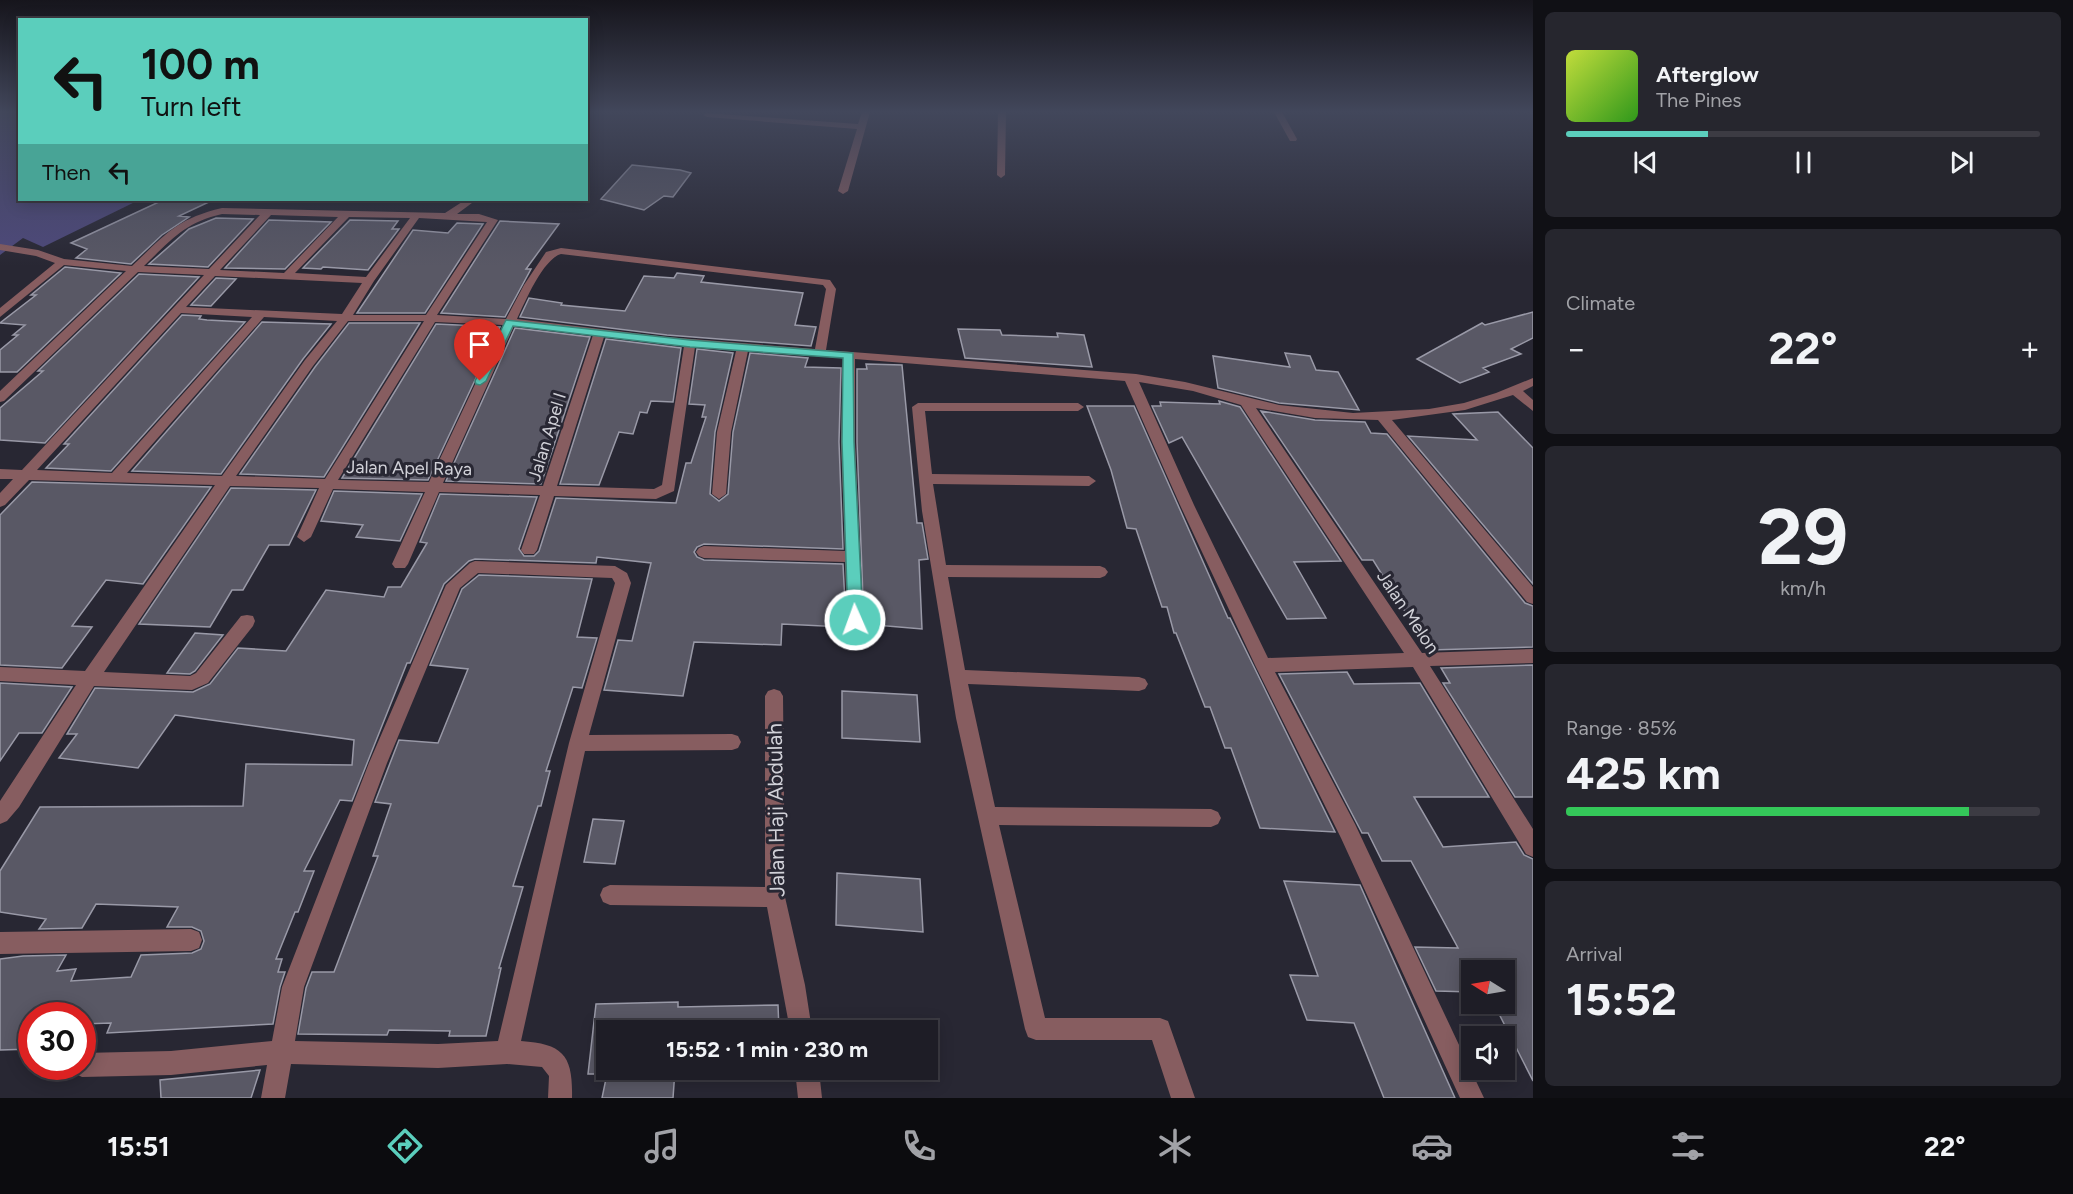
<!DOCTYPE html>
<html lang="en">
<head>
<meta charset="utf-8">
<style>
  :root { --surface:#1e1d26; --page:#26262e; --text:#f1f3f6; --muted:#a1a2a7; --line:#3c3b43; --accent:#5bcebc }
  body { margin:0; font-family:Figtree,sans-serif; background:var(--page); color:var(--text); height:100vh; display:flex; flex-direction:column; font-size:22px; white-space:nowrap }
  * { box-sizing:border-box; margin:0 }
  p { font-size:20px; color:var(--muted) }
  .icon { flex:none; width:33px; height:33px; fill:none; stroke:currentColor; stroke-width:2; stroke-linecap:round; stroke-linejoin:round }
  .map { position:relative; flex:1; overflow:hidden }
  .panel { display:flex; flex-direction:column; gap:12px; padding:12px; background:#101015; width:540px }
  .panel>* { flex:none }
  .hud { position:absolute; left:18px; top:18px; width:570px; height:183px; border-radius:0px; box-shadow:0 3px 15px #0003,0 0 0 2px var(--line); background:#5bcebc; color:#111; overflow:hidden }
  .needle { width:39px; rotate:281deg }
  .buttons { position:absolute; left:1461px; top:960px; display:grid; gap:12px }
  .buttons a { display:grid; place-items:center; width:54px; height:54px; border-radius:0px; background:var(--surface); box-shadow:0 3px 15px #0003,0 0 0 2px var(--line); font-size:30px }
  .speed { position:absolute; left:18px; top:1002px; display:flex; gap:12px; font-size:30px; font-weight:700; text-align:center }
  .speed>* { display:grid; place-content:center; width:78px; height:78px; border-radius:50%; background:var(--surface); box-shadow:0 3px 15px #0003,0 0 0 2px var(--line); line-height:1 }
  .speed .limit { border:9px solid #d22; background:#fff; color:#111 }
  .pin { position:absolute; display:grid; place-items:center; width:51px; height:51px; color:#fff; margin:-62px -26px; border-radius:50% 50% 50% 0; rotate:-45deg; box-shadow:0 0 6px #0007 }
  .pin .icon { rotate:45deg }
  .me { position:absolute; width:66px; margin:-33px; rotate:358deg; stroke-linejoin:round; filter:drop-shadow(0 0 4px #0008) }
  .turn { display:flex; align-items:center; gap:21px; height:126px; padding:0 24px; font-size:27px }
  .turn .icon { width:78px; height:78px; stroke-width:2.5 }
  .turn b { display:block; font-size:42px; line-height:51px }
  .then { display:flex; align-items:center; height:57px; padding:0 24px; background:#0003; gap:12px; font-size:22px }
  .big { font-size:45px; font-weight:700; line-height:1.1 }
  .panel .widget { flex:1; display:flex; flex-direction:column; justify-content:center; gap:9px; min-width:0; padding:0 21px; border-radius:9px; background:var(--page) }
  .panel .dial { align-items:center; gap:0 }
  .dial b { font-size:78px; line-height:1 }
  .song { display:flex; align-items:center; gap:18px }
  .cover { width:72px; height:72px; border-radius:9px; background:linear-gradient(135deg,hsl(70 70% 55%),hsl(110 70% 35%)) }
  .played { height:6px; border-radius:3px; background:linear-gradient(90deg,var(--accent) 30%,var(--line) 30%) }
  .keys { display:flex; justify-content:space-around; direction:ltr }
  .heat { display:flex; justify-content:space-between; align-items:center; font-size:33px; direction:ltr }
  .charge { height:9px; border-radius:4px; background:linear-gradient(90deg,#34c759 85%,var(--line) 0) }
  .trip { position:absolute; left:596px; top:1020px; width:342px; height:60px; border-radius:0px; background:var(--surface); box-shadow:0 3px 15px #0003,0 0 0 2px var(--line); font-weight:700; line-height:60px; text-align:center }
  .tab-bar { display:flex; height:96px; justify-content:space-around; align-items:center; background:#0c0c0f; color:var(--muted) }
  .tab-bar .icon { width:42px; height:42px }
  .tab-bar .selected { color:var(--accent) }
  .tab-bar b { font-size:27px; color:var(--text) }
  main { display:flex; flex:1; min-height:0 }
  .map>svg:first-child { display:block }
</style>
</head>
<body>
<main>
<div class="map">
<svg width="1533" height="1098" viewBox="0 0 1533 1098">
  <rect width="100%" height="100%" fill="#282733"/>
  <path fill="#4e497c" d="M0,112h19l1,88h119l-96,47 -20,-9 -23,17z"/>
  <path fill="#595865" stroke="#9999a7" stroke-width="1.5" d="M632,165l48,5 11,3 -18,24 -9,-1 -20,14 -43,-11z
    M163,200h50l-34,16 10,1 -27,18 -31,29 -55,-6 11,-9 -16,-6z
    M216,218l37,1 -45,48 -59,-3 40,-35z
    M269,220l62,2 -46,47 -60,-1z
    M350,220l48,1 -6,8h7l-31,41 -45,-3 -2,2 -18,-1z
    M500,221l59,3 -33,45h5l-26,48 -64,-4z
    M457,223l26,1 -58,89h-68l56,-83 35,3z
    M65,267l56,6 -104,99h-17v-22l18,-15h-5l12,-10 -25,-2 36,-28h-5z
    M677,273l27,3 -3,6 102,11 -8,32 21,2 -5,19 -144,-11 -147,-18 9,-19 33,5 -1,2 64,6 19,-35 30,2z
    M139,274l60,3 -154,166 -45,-3v-32l43,-37h-5z
    M216,278l20,1 -25,27 -20,-1z
    M1533,312v26l-22,11 10,5 -38,14 6,4 -29,11 -43,-24 65,-36 3,2z
    M182,315l19,1 -2,3 8,1 38,2 -134,149 -65,-3 23,-24h-5z
    M262,322l69,2 -28,35 -82,115 -89,-3z
    M349,323h71l-96,154 -84,-3 75,-107z
    M436,324l64,3 -72,153 -86,-2z
    M515,328l75,9 -49,147 -95,-3z
    M958,329l42,1 2,5 56,2 -1,-4 27,2 8,32 -127,-9z
    M606,339l75,9 -8,54 -22,-1 -4,12 -7,-1 -7,22 -14,-2 -20,53 -39,-1z
    M697,349l36,4 -18,79 -5,62 9,7 9,-7 5,-62 17,-79 58,5 -3,9 36,1 -2,74 4,107 -139,-5 -7,3 -3,5 3,5 7,3 139,4 3,59h-2v4l-62,-3 -1,21 -87,-3 -11,54 -79,-6 14,-50 14,1 19,-78 -54,-6 -1,6 -121,-4 -6,2 -25,23 -34,79h-3l-55,138 -12,-1 -36,71h10l-16,41h-3l-19,47h6l-4,13h7l-5,15 -7,37 -166,9 4,-10 -29,1v-8h-50v33l-32,1v-91l23,-3 43,-1 -9,16 19,-2 -5,12 60,-4 10,-22 51,-2 9,-4 3,-8 -3,-10 -9,-4h-25l11,-20 -82,-3 -14,24 -43,1 7,-10 -46,-7v-41l40,-64 203,-1 3,-42 106,1 2,-25 -179,-25 -37,53 -79,-10 18,-24h-10l28,-46 98,4 17,-8 28,-36 48,3 40,-61 58,7 4,-10h13l26,-44 -7,-1 20,-48 97,3 -18,52 5,7h10l5,-5 17,-53 120,5 10,-40h5l15,-46h-4l3,-12 -16,-1z
    M1285,353l25,3 6,14 22,2 21,38 -80,-7 -61,-15 -5,-32 77,11z
    M866,364l36,1 15,158h5l6,36 -9,1 3,69 -58,-5 -7,-182v-73h10z
    M1219,401l21,6 101,154 -47,1 32,56 -39,1 -105,-182 -13,6 -17,-37h9l-1,-4 60,2z
    M1087,406h47l94,212h2l105,214 -75,-4 -29,-80h-6l-15,-41h-5l-29,-74h-2l-7,-26h-5l-26,-78 -9,-1 -16,-58z
    M1261,411l54,9 50,2 6,11 16,1 138,169 8,3v41l-104,3 -56,-90h-11z
    M1498,412l35,36v136l-125,-148 69,4 -24,-26z
    M32,482l179,5 -68,97 -37,-4 -34,46 20,1 -30,41 -62,-3v-150z
    M231,488l85,2 -27,55h-20l-26,45h-11l-22,37 -71,-3z
    M334,491l88,3 -22,47 -44,-4 7,-12 -42,-4z
    M479,575l113,4 -15,58 20,1 -15,50 -9,-1 -27,84h4l-9,35h-3l-25,80 10,1 -24,81h2l-15,68h-37l1,-5 -61,-1 -2,5 -89,-1 8,-46 6,-16h22l44,-116h-5l18,-52 -16,-2 24,-62 39,3 30,-74 -38,-4 32,-76z
    M195,633l28,2 -28,36 -5,3 -23,-1z
    M1533,665v132h-18l-72,-114h7l-9,-15z
    M1347,672l7,12 66,-1 69,114h-75l29,50 73,-5 8,13 9,4v222l-39,-77h10v-34h-32v22l-36,-1 -21,-44 43,1 -47,-87h-29l-14,-28h-6l-83,-159z
    M0,683l72,4 -30,46h-23l-19,28z
    M842,691l75,4 3,47 -78,-4z
    M593,819l31,2 -9,43 -31,-2z
    M837,873l83,6 3,53 -87,-7z
    M1284,881l76,4 95,213h-71l-30,-75 -47,-3 -17,-45 28,1z
    M678,1002v5l100,-2 1,25h-173v40h69l-2,28h-71l5,-24h-19l8,-70z
    M260,1070l-9,28h-90l-1,-18z"/>
  <g fill="none" stroke-linecap="round" stroke-linejoin="round">
    <path fill="#875d60" fill-rule="evenodd" d="M862,112h8l-22,79 -5,3 -5,-3 19,-62 -150,-12 -4,-2 4,-2 151,11z
      M998,112h8l-1,63 -4,3 -4,-3z
      M1274,112h8l15,27 -1,2h-6z
      M465,200h11l-19,14h22l19,6 -61,95 69,4 18,-34 22,-33 15,-4 269,32 6,9 -10,61 310,24 49,8 94,23 74,8 76,-4 35,-6 32,-10 37,-15v8l-10,5 10,9v11l-20,-16 -48,15 -73,10 141,167v17l-6,-2 -149,-182 -63,-2 -59,-10 166,245 111,-4v14l-103,3 103,163v28l-7,-3 -113,-187 -138,5 80,152 129,274h-24l-119,-260 -86,-173 -75,-160 -55,-124 -270,-22v83l8,178 -2,5 -6,1 -6,-1 -2,-5 -2,-58 -141,-4 -5,-2 -3,-4 3,-4 5,-2 141,5 -4,-109 2,-84 -95,-7 -17,81 -5,62 -7,5 -7,-5 5,-62 19,-81 -41,-4 -21,144 -18,8 -102,-3 -17,54 -3,4h-10l-3,-4 19,-55 -101,-3 -31,72 -3,4h-10l-3,-4 33,-72 -92,-3 -22,48 -7,5 -7,-5 22,-49 -89,-2 -126,186 86,4 6,-3 45,-57 6,-1 6,1 2,5 -2,5 -45,57 -16,7 -98,-4 -75,121 -12,14 -7,3v-23l76,-116 -76,-4v-14l85,4 130,-186 -186,-5 -24,25 -5,2v-14l13,-14h-13v-10l22,1 182,-195 -66,-3 -134,129 -4,1v-11l126,-120 -62,-6 -64,52v-9l55,-45 -19,-7 -36,-6v-6l38,6 26,9 68,7c34,-32 44,-47 90,-58l223,5zM222,214l38,1 -51,54 -65,-3c26,-25 41,-44 78,-52zM271,215l67,2 -54,56 -64,-3zM349,217l61,1 -44,59 -71,-4zM419,218l68,4 -61,93h-73l21,-34zM561,254l262,31 3,4 -11,60 -148,-12 -150,-18c8,-17 26,-60 44,-65zM215,276l147,7 -20,31 -156,-7zM181,313l71,4 -140,156 -75,-3zM264,317l73,4 -32,39 -83,116 -95,-3zM348,321h76l-99,158 -89,-3 77,-110zM435,322l68,3 -74,157 -91,-2zM514,326l79,9 -50,151 -100,-3zM604,337l80,9 -22,139 -8,4 -97,-3zM1139,382l54,9 48,14 163,248 -136,5 -74,-153z
      M918,403h160l6,4 -6,4h-153l7,63 157,2 7,5 -7,5 -156,-2 13,81 154,1 5,2 3,4 -3,4 -5,2 -152,-1 17,93 174,7 6,2 3,5 -3,5 -6,2 -171,-7 27,123 216,2 7,3 3,6 -3,6 -7,3 -212,-2 46,193h115l8,3 27,77h-24l-19,-58h-116l-8,-3 -3,-8 -69,-311 -34,-207 -10,-104z
      M475,561l140,5 12,7 4,10 -42,152 143,-1 6,2 3,6 -3,6 -6,2 -147,1 -64,290c43,3 52,15 51,57h-24l1,-22 -7,-9 -35,-3 -69,4 -147,-4 -6,34h-24l6,-33 -96,10 -89,2 -8,-4 -3,-7h11v-13l89,-2 101,-10 10,-54 87,-224 77,-178 24,-22zM478,573l134,5 3,5 -46,160 -71,298 -60,3 -143,-3 9,-54 83,-224 73,-175z
      M774,689l6,2 3,5 2,201 20,88 7,45h-22l-23,-123 -157,-2 -7,-3 -3,-7 3,-7 7,-3 155,2v-191l3,-5z
      M191,929l8,3 3,8 -3,8 -8,3 -191,3v-22z
      M795,1070h24l3,28h-24z"/>
  </g>
  <linearGradient id="sky" x2="0" y2="1"><stop stop-color="#16151c"/><stop offset="0.42" stop-color="#42475b"/><stop offset="1" stop-color="#42475b" stop-opacity="0"/></linearGradient>
  <rect width="1533" height="266" fill="url(#sky)"/>
  <path fill="#5bcebc" stroke="#3b867a" stroke-width="1.5" d="M506,320l184,20 163,13 1,89 9,178 -3,4h-10l-2,-4 -6,-178 1,-84 -153,-11 -177,-21 -27,55 -6,4 -4,-1 -1,-3z"/>
  <g text-anchor="middle" stroke-width="6" stroke-linejoin="round" paint-order="stroke">
    <g font-size="18" fill="#d1d1d8" stroke="#282733">
      <text transform="translate(547 437) rotate(-73)" y="6">Jalan Apel I</text>
      <text transform="translate(409 468) rotate(1)" y="6">Jalan Apel Raya</text>
      <text transform="translate(1408 612) rotate(56)" y="6">Jalan Melon</text>
    </g>
    <g font-size="21" fill="#d1d1d8" stroke="#282733">
      <text transform="translate(776 810) rotate(-91)" y="7">Jalan Haji Abdulah</text>
    </g>
  </g>
</svg>
<div class="buttons">
<a><svg class="needle" viewBox="-14 -14 28 28"><path d="M0-13l5 13h-10z" fill="#e53935"/><path d="M0 13l5-13h-10z" fill="#a1a2a7"/></svg></a>
<a><svg class="icon" aria-label="sound" viewBox="0 0 24 24"><path d="M4 9h4l5-4v14l-5-4H4zM17 9q2 3 0 6"/></svg></a>
</div>
<div class="speed"><div class="limit">30</div></div>
<div class="pin" style="left:480px;top:381px;background:#d93025"><svg class="icon" aria-label="arrive" viewBox="0 0 24 24"><path d="M6 21V4h12l-3 4 3 4H6"/></svg></div>
<svg class="me" style="left:855px;top:620px" viewBox="-20 -20 40 40"><circle r="17" fill="#5bcebc" stroke="#fff" stroke-width="3"/><path d="M0-11L8 9 0 5-8 9z" fill="#fff"/></svg>
<div class="trip">15:52 · 1 min · 230 m</div>
<div class="hud">
<div class="turn"><svg class="icon" aria-label="left" viewBox="0 0 24 24"><path d="M17 20v-9H6M10 6l-5 5 5 5"/></svg><div><b>100 m</b>Turn left</div></div>
<div class="then">Then<svg class="icon" aria-label="left" viewBox="0 0 24 24"><path d="M17 20v-9H6M10 6l-5 5 5 5"/></svg></div>
</div>
</div>
<section class="panel">
<div class="widget">
<div class="song"><i class="cover"></i><div><b>Afterglow</b><p>The Pines</p></div></div>
<div class="played"></div>
<div class="keys"><svg class="icon" aria-label="previous" viewBox="0 0 24 24"><path d="M18 5L8 12l10 7zM5 5v14"/></svg><svg class="icon" aria-label="pause" viewBox="0 0 24 24"><path d="M8 5v14M16 5v14"/></svg><svg class="icon" aria-label="next" viewBox="0 0 24 24"><path d="M6 5l10 7-10 7zM19 5v14"/></svg></div>
</div>
<div class="widget"><p>Climate</p>
<div class="heat"><a>−</a><b class="big">22°</b><a>+</a></div>
</div>
<div class="widget dial"><b>29</b><p>km/h</p></div>
<div class="widget"><p>Range · 85%</p><b class="big">425 km</b><div class="charge"></div></div>
<div class="widget"><p>Arrival</p><b class="big">15:52</b></div>
</section>
</main>
<nav class="tab-bar">
<b>15:51</b>
<svg class="icon selected" aria-label="directions" viewBox="0 0 24 24"><path d="M12 3l9 9-9 9-9-9zM9 14v-3h6M13 9l2 2-2 2"/></svg>
<svg class="icon" aria-label="music" viewBox="0 0 24 24"><path d="M9 18V5l10-2v13"/><circle cx="6" cy="18" r="3"/><circle cx="16" cy="16" r="3"/></svg>
<svg class="icon" aria-label="phone" viewBox="0 0 24 24"><path d="M5 4h4l2 5-3 2q2 4 5 5l2-3 5 2v4C11 20 4 13 5 4z"/></svg>
<svg class="icon" aria-label="climate" viewBox="0 0 24 24"><path d="M12 3v18M4 7l16 10M4 17L20 7"/></svg>
<svg class="icon" aria-label="car" viewBox="0 0 24 24"><path d="M5 17H2v-5l4-1 3-4h7l3 4 3 1v5h-3M9 17h6M6 11h13"/><circle cx="7" cy="17" r="2"/><circle cx="17" cy="17" r="2"/></svg>
<svg class="icon" aria-label="filters" viewBox="0 0 24 24"><path d="M4 7h16M4 17h16"/><circle cx="9" cy="7" r="2"/><circle cx="15" cy="17" r="2"/></svg>
<b>22°</b>
</nav>
</body>
</html>
